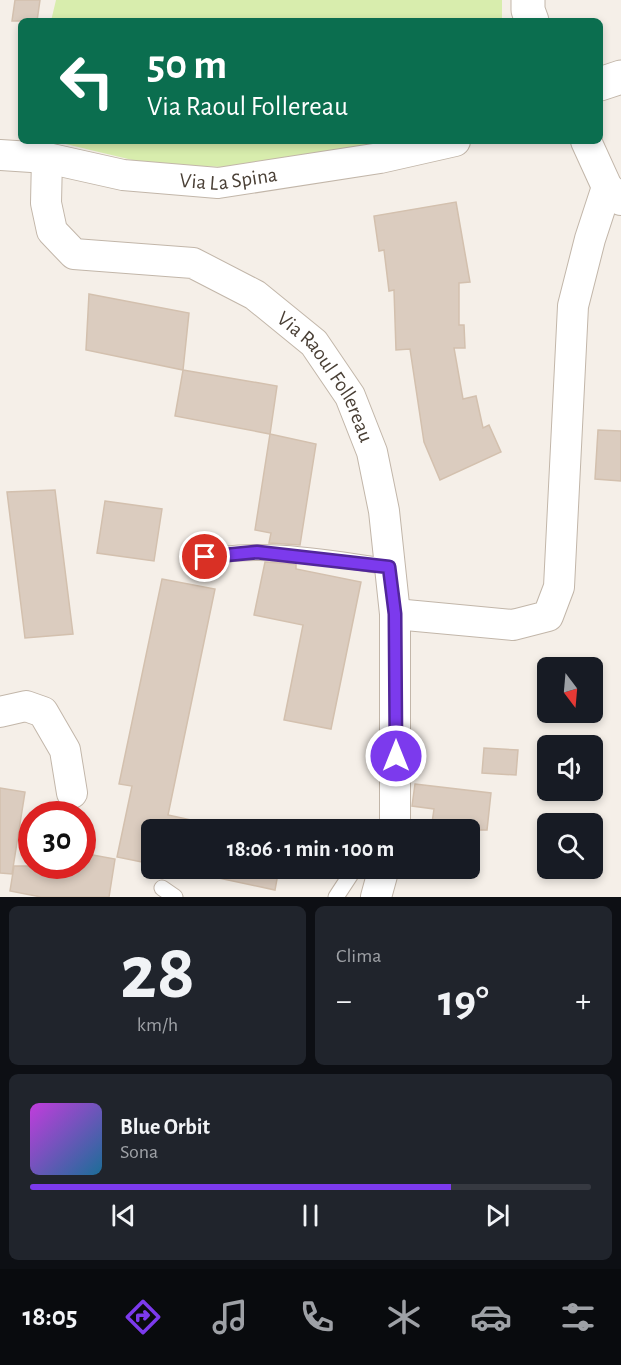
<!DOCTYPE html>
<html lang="it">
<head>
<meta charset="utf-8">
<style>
  :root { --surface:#171b24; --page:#20242c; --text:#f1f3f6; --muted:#9ea1a6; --line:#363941; --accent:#7c3aed }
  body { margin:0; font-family:"Alegreya Sans",sans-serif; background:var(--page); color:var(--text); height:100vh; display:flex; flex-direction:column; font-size:22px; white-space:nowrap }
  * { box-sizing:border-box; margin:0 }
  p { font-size:20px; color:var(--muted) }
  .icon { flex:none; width:33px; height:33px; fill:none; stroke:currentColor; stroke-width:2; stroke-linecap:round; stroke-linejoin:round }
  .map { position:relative; height:897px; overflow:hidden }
  .drawer { display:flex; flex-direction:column; gap:9px; padding:9px; background:#0d0f14; flex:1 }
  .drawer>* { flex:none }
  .top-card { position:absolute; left:18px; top:18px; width:585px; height:126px; border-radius:9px; box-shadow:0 3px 9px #0003; background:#0b6e4f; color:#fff; overflow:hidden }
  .needle { width:39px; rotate:164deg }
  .controls { position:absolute; left:537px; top:657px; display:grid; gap:12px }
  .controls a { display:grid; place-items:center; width:66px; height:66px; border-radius:9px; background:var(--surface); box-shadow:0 3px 9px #0003; font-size:30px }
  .speed { position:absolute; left:18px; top:801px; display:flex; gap:12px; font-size:30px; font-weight:700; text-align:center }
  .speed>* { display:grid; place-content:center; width:78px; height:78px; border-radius:50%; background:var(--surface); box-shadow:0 3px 9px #0003; line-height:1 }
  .speed .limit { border:9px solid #d22; background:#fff; color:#111 }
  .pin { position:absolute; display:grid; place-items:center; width:51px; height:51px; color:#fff; margin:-26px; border:3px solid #fff; border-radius:50%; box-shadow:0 2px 6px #0007 }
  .me { position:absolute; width:66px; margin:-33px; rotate:0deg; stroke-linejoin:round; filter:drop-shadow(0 0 4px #0008) }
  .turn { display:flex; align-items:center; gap:21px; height:126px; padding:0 30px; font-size:27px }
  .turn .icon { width:78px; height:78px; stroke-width:2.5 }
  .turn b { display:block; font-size:42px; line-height:51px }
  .big { font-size:45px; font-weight:700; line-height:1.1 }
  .drawer .tile { flex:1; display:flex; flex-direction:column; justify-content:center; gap:9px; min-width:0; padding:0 21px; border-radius:9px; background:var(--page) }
  .drawer .dial { align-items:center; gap:0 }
  .dial b { font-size:78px; line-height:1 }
  .song { display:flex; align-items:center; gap:18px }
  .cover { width:72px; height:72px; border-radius:9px; background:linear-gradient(135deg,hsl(290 70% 55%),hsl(200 70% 35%)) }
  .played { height:6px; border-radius:3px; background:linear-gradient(90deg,var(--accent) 75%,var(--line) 75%) }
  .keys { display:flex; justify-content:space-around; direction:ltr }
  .heat { display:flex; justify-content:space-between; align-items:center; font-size:33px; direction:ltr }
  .drawer .tiles { flex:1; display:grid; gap:9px; grid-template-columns:1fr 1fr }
  .tile:last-child { grid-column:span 2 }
  .trip { position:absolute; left:141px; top:819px; width:339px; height:60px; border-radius:9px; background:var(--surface); box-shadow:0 3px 9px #0003; font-weight:700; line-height:60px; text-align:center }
  .dock { display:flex; height:96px; justify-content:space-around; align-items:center; background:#090b0e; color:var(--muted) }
  .dock .icon { width:42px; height:42px }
  .dock .selected { color:var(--accent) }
  .dock b { font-size:27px; color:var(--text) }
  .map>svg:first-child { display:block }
</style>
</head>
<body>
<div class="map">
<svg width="621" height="897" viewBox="0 0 621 897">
  <rect width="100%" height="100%" fill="#f5efe8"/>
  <path fill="#d8edad" d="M56,0h446v21h-451z
    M53,141h339l-114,28 -129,-5z"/>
  <path fill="#dbccbf" stroke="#d3c0ae" stroke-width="1.5" d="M15,0h25l-3,21h-25z
    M456,202l14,80 -11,1v42h5l1,23h-11l9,51 13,-3 7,32 6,-3 12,27 -61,28 -16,-38 -14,-93 -14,1 -2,-60 -5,1 -5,-41 -5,1 -5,-35z
    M89,294l100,19 -6,57 -97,-20z
    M183,370l94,16 -7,48 -95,-18z
    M598,430l23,1v50l-26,-2z
    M270,434l46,10 -16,101 -31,-2 2,-10 -16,-3z
    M55,490l18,144 -48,4 -18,-146z
    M105,501l57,8 -8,52 -57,-8z
    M265,562l31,2v5l65,13 -30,147 -47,-9 19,-95 -49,-10z
    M162,579l53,10 -47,226 69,15h-85v34l-35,-7 15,-71 -13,-2z
    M484,748l34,2 -2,25 -34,-2z
    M415,784l76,9 -4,37h-56l3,-21 -22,-3z
    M0,788l25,4 -13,82 -12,-1z
    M82,853l33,6 -6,38h-68l-31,-6 4,-25h68z
    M172,868h107l-4,22z"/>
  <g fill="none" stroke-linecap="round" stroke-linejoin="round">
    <defs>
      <path id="service" d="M191,560c65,-16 133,-3 198,7
        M162,888l13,9
        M336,897l19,-29"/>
      <g id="minor">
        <path d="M586,141l21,46 14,13"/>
        <path id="s1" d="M0,155l47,3 76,17 95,8 162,-25 75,-17"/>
        <path id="s2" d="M47,158l-1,45 6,28 22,23 119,9 62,32 59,48 36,53 22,56 12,59 11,103v216"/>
        <path d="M395,614l118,11 35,-9 11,-29 14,-281 17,-67 17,-52"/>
        <path d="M0,712l26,-6 17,6 22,38 7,43"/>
        <path d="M376,897l8,-29"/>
      </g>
      <path id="tertiary" d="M528,0v10l4,11
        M600,84l21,-7"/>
    </defs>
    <use href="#service" stroke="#c2b6a9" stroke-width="17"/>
    <use href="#minor" stroke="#c2b6a9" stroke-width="32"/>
    <use href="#tertiary" stroke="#c2b6a9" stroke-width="35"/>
    <use href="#service" stroke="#fff" stroke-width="15"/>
    <use href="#minor" stroke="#fff" stroke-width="30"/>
    <use href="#tertiary" stroke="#fff" stroke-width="33"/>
  </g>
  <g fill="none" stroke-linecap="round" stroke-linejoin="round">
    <defs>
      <path id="route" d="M205,557l52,-5 132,15 6,47 1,142"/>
    </defs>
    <use href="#route" stroke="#51269a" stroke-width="15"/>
    <use href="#route" stroke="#7c3aed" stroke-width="10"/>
  </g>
  <g text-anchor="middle" stroke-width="5" stroke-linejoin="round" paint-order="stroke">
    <g font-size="21" fill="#493f35" stroke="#fff">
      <text dy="7" stroke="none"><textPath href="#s1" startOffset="231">Via La Spina</textPath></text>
      <text dy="7" stroke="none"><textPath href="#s2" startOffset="405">Via Raoul Follereau</textPath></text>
    </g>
  </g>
</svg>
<div class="controls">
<a><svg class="needle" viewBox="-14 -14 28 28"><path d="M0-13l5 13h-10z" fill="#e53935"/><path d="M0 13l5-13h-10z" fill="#9ea1a6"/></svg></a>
<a><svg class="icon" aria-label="sound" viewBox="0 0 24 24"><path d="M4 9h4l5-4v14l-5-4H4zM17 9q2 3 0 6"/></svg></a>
<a><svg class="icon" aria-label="search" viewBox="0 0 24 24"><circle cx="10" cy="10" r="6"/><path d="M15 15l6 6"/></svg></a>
</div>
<div class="speed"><div class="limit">30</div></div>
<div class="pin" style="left:205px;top:557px;background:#d93025"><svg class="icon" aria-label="arrive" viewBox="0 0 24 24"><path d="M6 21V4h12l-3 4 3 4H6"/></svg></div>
<svg class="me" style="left:396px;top:756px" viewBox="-20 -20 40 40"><circle r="17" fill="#7c3aed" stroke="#fff" stroke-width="3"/><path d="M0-11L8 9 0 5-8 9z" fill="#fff"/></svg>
<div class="trip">18:06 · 1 min · 100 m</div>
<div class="top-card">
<div class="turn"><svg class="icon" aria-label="left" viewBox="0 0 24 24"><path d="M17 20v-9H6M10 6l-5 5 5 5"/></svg><div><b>50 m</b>Via Raoul Follereau</div></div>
</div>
</div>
<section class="drawer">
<div class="tiles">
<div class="tile dial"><b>28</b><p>km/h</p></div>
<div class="tile"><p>Clima</p>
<div class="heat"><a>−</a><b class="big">19°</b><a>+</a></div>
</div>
<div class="tile">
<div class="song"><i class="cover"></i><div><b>Blue Orbit</b><p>Sona</p></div></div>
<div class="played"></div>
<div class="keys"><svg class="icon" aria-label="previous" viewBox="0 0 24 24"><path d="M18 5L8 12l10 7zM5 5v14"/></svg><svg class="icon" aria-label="pause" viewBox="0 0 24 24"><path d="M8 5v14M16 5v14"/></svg><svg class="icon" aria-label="next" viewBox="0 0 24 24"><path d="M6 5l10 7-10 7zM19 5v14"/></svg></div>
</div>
</div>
</section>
<nav class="dock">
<b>18:05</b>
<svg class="icon selected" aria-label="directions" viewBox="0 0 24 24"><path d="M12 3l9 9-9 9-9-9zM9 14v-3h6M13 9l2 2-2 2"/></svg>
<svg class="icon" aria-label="music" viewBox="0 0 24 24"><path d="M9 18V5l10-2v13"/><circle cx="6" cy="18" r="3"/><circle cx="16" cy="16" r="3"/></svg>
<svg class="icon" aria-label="phone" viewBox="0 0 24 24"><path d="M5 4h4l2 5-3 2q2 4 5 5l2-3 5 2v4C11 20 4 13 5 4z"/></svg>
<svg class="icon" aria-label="climate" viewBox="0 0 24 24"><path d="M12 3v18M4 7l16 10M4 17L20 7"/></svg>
<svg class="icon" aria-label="car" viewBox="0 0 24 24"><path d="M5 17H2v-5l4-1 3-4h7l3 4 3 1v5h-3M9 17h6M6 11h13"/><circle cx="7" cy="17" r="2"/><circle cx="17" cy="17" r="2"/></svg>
<svg class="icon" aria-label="filters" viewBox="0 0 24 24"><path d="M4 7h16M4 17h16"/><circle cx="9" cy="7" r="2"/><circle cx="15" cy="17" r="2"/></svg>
</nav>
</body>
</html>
